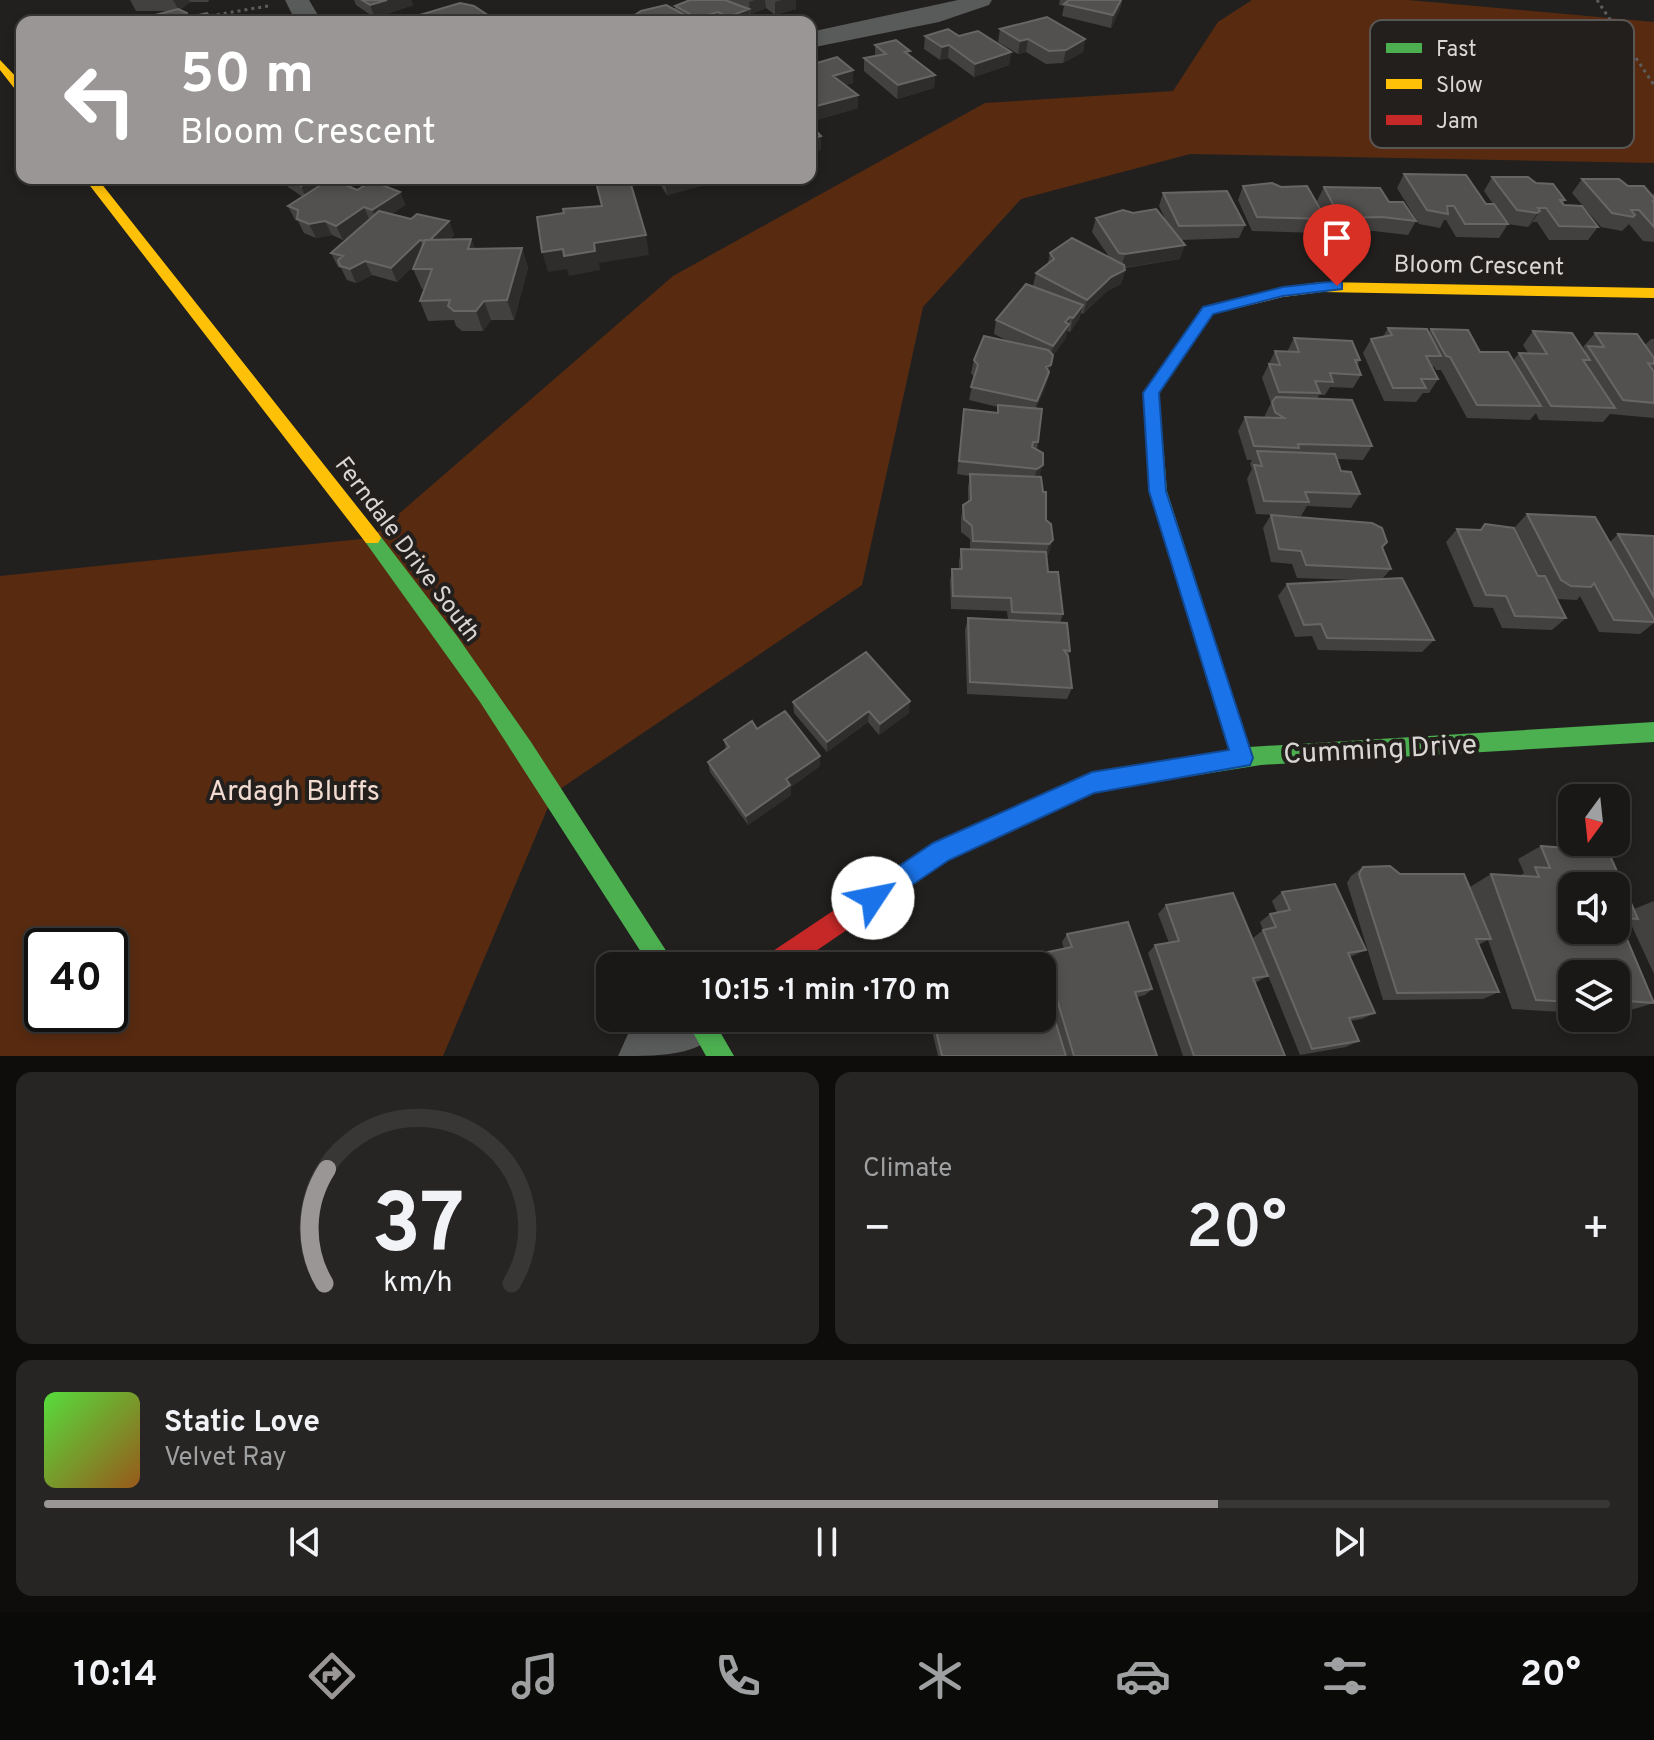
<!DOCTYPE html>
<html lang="en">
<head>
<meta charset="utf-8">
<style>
  :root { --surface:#1a1816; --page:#272523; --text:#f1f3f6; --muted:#9fa0a1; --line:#383735; --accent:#999695 }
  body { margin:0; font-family:Overpass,sans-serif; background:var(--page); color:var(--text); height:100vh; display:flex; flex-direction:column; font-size:30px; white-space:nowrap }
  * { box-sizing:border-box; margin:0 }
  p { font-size:26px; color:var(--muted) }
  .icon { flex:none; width:44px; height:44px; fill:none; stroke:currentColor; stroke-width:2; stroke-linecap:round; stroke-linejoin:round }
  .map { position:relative; height:1056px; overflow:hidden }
  .sheet { display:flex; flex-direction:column; gap:16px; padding:16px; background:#0e0d0c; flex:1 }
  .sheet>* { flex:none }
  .top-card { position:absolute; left:16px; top:16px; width:800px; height:168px; border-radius:16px; box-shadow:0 4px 12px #0003,0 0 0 2px var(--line); background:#999695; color:#fff; overflow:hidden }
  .needle { width:52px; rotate:195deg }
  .buttons { position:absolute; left:1558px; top:784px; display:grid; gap:16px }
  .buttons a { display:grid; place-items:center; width:72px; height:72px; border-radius:16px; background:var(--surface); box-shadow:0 4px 12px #0003,0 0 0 2px var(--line); font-size:40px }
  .speed { position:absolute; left:24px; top:928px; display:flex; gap:16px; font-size:40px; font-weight:700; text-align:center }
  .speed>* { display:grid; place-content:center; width:104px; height:104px; border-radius:50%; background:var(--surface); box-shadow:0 4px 12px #0003,0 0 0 2px var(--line); line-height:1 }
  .speed .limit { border:4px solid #111; border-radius:12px; background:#fff; color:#111 }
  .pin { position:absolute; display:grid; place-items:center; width:68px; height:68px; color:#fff; margin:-82px -34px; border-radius:50% 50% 50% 0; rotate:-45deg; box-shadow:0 0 8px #0007 }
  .pin .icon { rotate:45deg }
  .me { position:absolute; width:88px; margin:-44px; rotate:56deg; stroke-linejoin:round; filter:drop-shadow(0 0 6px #0008) }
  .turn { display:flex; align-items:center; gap:28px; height:168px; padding:0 32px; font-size:36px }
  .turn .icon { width:104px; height:104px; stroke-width:2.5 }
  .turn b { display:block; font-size:56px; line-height:68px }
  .big { font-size:60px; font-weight:600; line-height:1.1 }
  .sheet .card { flex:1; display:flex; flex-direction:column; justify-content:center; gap:12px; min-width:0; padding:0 28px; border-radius:16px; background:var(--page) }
  .sheet .dial { align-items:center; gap:0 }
  .dial svg { height:208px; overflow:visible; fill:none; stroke:var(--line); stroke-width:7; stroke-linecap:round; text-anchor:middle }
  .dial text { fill:var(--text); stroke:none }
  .song { display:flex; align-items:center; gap:24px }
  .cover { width:96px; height:96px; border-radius:12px; background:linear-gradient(135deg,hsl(110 70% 55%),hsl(30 70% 35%)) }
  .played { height:8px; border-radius:4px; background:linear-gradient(90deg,var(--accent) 75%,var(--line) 75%) }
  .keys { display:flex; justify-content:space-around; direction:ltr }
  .heat { display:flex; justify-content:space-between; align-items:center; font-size:44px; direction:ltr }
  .sheet .tiles { flex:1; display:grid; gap:16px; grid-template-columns:1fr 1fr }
  .card:last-child { grid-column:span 2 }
  .trip { position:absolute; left:596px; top:952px; width:460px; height:80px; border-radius:16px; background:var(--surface); box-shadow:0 4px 12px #0003,0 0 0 2px var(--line); font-weight:600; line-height:80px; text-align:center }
  .tab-bar { display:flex; height:128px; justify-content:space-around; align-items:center; background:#0a0a09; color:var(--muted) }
  .tab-bar .icon { width:56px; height:56px }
  .tab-bar .current { color:var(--accent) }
  .tab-bar b { font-size:36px; color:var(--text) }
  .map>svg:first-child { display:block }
</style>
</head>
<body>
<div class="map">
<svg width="1654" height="1056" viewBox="0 0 1654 1056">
  <rect width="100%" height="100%" fill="#22201e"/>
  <path fill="#582b11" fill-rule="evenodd" d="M1252,0h156l246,22v141l-464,-9 -169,45 -98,108 -61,278 -308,208 -111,263h-443v-480l371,-38 302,-262 312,-173 188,-12 45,-69zM42,946h68v68h-68z"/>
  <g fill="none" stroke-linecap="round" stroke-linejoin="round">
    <path stroke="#5e5d5d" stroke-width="3" stroke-dasharray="3 4" stroke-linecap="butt" d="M1597,0l57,85
      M203,17l65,-11"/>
    <path fill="#595a5a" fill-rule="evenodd" d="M285,0h24l13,22h-26z
      M958,0h34l-3,5 -50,17 -129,26v-16z
      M648,1018h81c-22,38 -61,38 -111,38l10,-22z"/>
    <path fill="#4caf50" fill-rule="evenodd" d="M1172,358l8,5 -21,31 8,97 82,256 405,-25v20l-393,23 -69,11 -8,-3 -3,-7 3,-7 45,-9 -80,-259 -6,-98 24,-34z
      M372,531l6,2 79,103 74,106 145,224h-26l-170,-264 -114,-159 -3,-5 3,-5z
      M685,1018h27l22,38h-28z"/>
    <path fill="#ffc107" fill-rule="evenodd" d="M0,60l22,23v11l-4,-1 -18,-23z
      M84,178h13l281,355 3,5 -3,5h-12z
      M1322,282l332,6v10l-332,-6 -39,5 -70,17 -36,53h-10l-3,-4 39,-56 80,-20z"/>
    <path fill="#c62828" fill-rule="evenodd" d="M1192,756l8,3 3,7 -3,7 -106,20 -145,67 -155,106h-33l3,-9 169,-113 159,-71z"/>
  </g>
  <path fill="#434140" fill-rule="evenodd" d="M130,0h79l-1,2h-18l-10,8 9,7 25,5h-81l37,-11h-34z
    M354,0h57l2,5 -38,13 -19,-13z
    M726,0h70v9l-21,6 -9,-7 -17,7v7h-123v-1l49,-11v-4z
    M1060,0h62l-2,9 -9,19 -49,-12 2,-10 -5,-1z
    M1000,29l85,10 -2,13 -20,11 -17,1 -20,-12 -8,2 -20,-12z
    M925,36h34l52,16 -2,13 -35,12 -26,-19 -8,2 -16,-11z
    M875,45l35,10 25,20 -1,13 -37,11 -33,-28v-13l11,-2z
    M810,65l43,18 -8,2 13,10v13l-45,13 -3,-3z
    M1404,174l82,30h7l-9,-13 8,-14 44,6 29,17 -2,4 1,1 34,22 -10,13h-39l-12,-18h-4l-5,5 -20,-3 -9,14 -43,-1 -10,-17h-2l-4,8 -21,-4 -22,-36z
    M284,178h75l-10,5 5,6 3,1 43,2 5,13 -13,9 19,5 38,2 5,14 -4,4h21l4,10 47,-1 6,20 -14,52h-23l-8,11h-21l-6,-5 -2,-6 -26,1 -8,-20 4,-12h-2l-9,-20 3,-6 -19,19 -25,-7 -16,8 -9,-3 -6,-12 -3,-1 -7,-14 28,-24 -16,11 -11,-5 -16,3 -12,-5 -6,-12 -3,-1 -7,-14 15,-9 -15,-10z
    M656,178h62l1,3 -52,14z
    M1582,179l46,7 24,9 2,-2v49l-11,-1 -14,-17 -7,7 -21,-4 -29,-34z
    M1243,186l83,33 -7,14 -67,-2 -14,-31z
    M1324,187l65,15 27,19 -8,14 -34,-4 -40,1 -17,-31z
    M1163,193l82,32 -6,13 -58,2 -1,19 -55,9v2l-4,14 -14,7 -24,23 -2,-1 -2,6 -9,13 -3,-1 -1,7 -13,17 -5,24 -12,30 2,33 -1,7 9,71 5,4 -2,29 -3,3 2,16 15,42 -3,9 10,28 -2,5 4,32 -5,11 -100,-5 -2,-64 3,-12 40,2 -1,-9 -56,-2 -1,-28 2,-12h7v-8l2,-12h9v-10l-9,-7v-14l2,-13 5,-3v-15l2,-11 -13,-2 7,-65 33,4 1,-6 -29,-7 5,-23 -3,-4 3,-13 36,-18 -16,-8 2,-14 37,-34 3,-13 12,-10 2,-10 60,5 -18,-26 4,-14 70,3 -7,-15z
    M1388,328l41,4 2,-3 49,23 33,9 6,-8h9l-5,-8 10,-14 51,20 1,-1 -2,-3 12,-14 50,12 6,-6h3v79l-44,-4 -7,8 -64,-2 -3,-7 -6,7 -63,-2 -26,-48h-5l-2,-4 -1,2 5,11 -9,14h-6l-7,9 -32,-1 -21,-48 8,-14 12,-2z
    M1294,338l66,22 -3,6 4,9 -8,13 -23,-1 -5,8h-6l-2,4 55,47 -9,14 -26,-1 4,12 19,23 -9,14 -44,-2 -6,10 -45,-2 -9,-35 5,-10 -2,-5 2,-4h-5l-9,-29 7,-14 20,1v-3l6,-12 -9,-25 13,-27 12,1z
    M1527,514l83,28 8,-8 36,2v80h-2l2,7 -14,11 -41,-2 -19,-36 -3,4 -21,-1 10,19 -14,12 -50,-2 -9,-20 -19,-1 -28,-65 11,-13 23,1 5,-6 54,52 -24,-49z
    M1271,515l116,27 -5,6 9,21 -9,10 52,61 -12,12 -104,-2 -6,-14 -17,1 -17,-41 9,-12 72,-4 -62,-2 -5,-14 -21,-2 -8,-34z
    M793,702l116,11 -30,22 -11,-13 -41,30 -33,-39z
    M757,729l63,27v10l-29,21v8l-43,30 -38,-53 -2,-10 18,-12 -2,-10z
    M1541,846l93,63 20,-8v73l-24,-52 -9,4 33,77 -30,9 -2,6 -27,8 -17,-1 -17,-13 -49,-3 -24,-69 -10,5 21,47 -16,7 -100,1 -36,-117 4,-7 12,-9 37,7 73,22 -3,-9 21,-13 28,2 5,-3 -6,-14zM1572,974h44v44h-44z
    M1282,892l84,58 -16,7 25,56 -13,6 -12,2 9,20 -13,6 -46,8 -47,-117 10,-8 -3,-8 10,-8 7,-1 -5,-12z
    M1166,905l102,71 -13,7 30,73h-102l-35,-103 7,-8 14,-2 -11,-29z
    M1067,934l85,55 -7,6 -8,2 20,59h-90l-25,-83v-7h-2l-2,-5 5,-8 21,-4 -2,-7z
    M929,1018h113l24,38h-128z"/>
  <path fill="#2f2d2c" d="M173,0h16l1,2 -11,9z
    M387,0h24l2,5 -38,13 -5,-13z
    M755,0h10l1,8 -16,7 -1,-13z
    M782,0h14v9l-21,6v-13z
    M1121,0l-1,9 -9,19 2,-13z
    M749,9v13h-20l-1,-5z
    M718,12l1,10h-22v-4z
    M489,16l2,6h-20z
    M1028,39l-2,13 -8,2 2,-13z
    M1085,39l-2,13 -20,11 3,-13z
    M949,45l-1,13 -8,2 2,-13z
    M1011,52l-2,13 -35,12 1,-13z
    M853,70v13l-20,6v-13z
    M935,75l-1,13 -37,11 1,-14z
    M858,95v13l-45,13v-14z
    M821,136v14l-11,3v-14z
    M321,178h38l-52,22 -6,-14z
    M676,178h42l1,3 -52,14 -2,-14z
    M400,192l5,13 -27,19 -6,-14z
    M364,207l6,14 -27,19 -7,-14z
    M1540,211l-9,13 -3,3 9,-14z
    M325,221l7,14 -16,3 -7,-14z
    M449,221l5,14 -21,21 -5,-14z
    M646,235l3,20 -50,8 1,7 -31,6 -2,-7 -19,3 -6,-20z
    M471,239l7,20 -10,-10z
    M420,240l6,14 -29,28 -6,-14z
    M1185,245l-5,14 -59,9 4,-14z
    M522,248l6,20 -14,52 -7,-20z
    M365,261l7,14 -16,8 -6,-14z
    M1125,270l-4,14 -14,7 -24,23 4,-14 24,-23z
    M484,301l7,19 -8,11 -7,-20z
    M1083,305l-4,14 -9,13 3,-14z
    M1070,317l-3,11 2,-4 -3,14 -16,22 3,-14 12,-24z
    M1051,365l-5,21 -12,28 12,-47z
    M1043,465l-4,13 -6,4 4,-13z
    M1053,540l-4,13 -4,4 4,-13z
    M910,701l-1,12 -30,22 1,-11z
    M869,711l-1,11 -41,30v-10z
    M820,756v10l-29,21v8l-43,30 -2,-9 40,-37z"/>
  <path fill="#535150" stroke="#686665" stroke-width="2" fill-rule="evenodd" d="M362,0h25l-17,5z
    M690,0h35l24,9 -21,8 -10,-5 -21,6 -22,-12z
    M1069,0h52l-8,15 -49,-11z
    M460,3l14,3 15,10 -18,6h-66l-2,-2z
    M666,5l32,17h-70l-2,-1 15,-10z
    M178,9l9,4 -2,5 22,-5 7,9h-81l-1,-1z
    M1047,17l38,22 -19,11 -17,1 -21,-12 -8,2 -20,-12z
    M948,29l11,7 19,-5 33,21 -36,12 -26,-19 -7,2 -17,-11z
    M896,40l14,11 -5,1 30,23 -37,10 -34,-27 22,-4 -11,-9z
    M837,57l16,13 -20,6 25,19 -45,12 -3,-2v-30h2l-2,-2v-8z
    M810,125l11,11 -11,3z
    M1404,174l62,1 20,29h8l14,20h-43l-11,-18h-7l1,8 -21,-4z
    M1492,177h36l8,6 17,1 12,16h-5l4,5 18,1 16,21 -39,-1 -13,-18h-8l2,3 -3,2 -20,-3z
    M289,178h32l-20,8z
    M332,178h4l15,6 -3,2 9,4 15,-9 28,11 -28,18 -8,-3 -28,19 -11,-5 -16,3 -12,-5 1,-9 -10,-4z
    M595,178h34l17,57 -52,8 1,8 -31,5 -1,-7 -21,3 -5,-35 27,-4 -1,-4 39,-3z
    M1582,179h37l9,7h16l10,12v3h-1l1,2v24l-15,-17h-8l4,5 -2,2 -21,-4z
    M1272,183l9,4 26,-1 19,33 -69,-2 -14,-31z
    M1324,187l56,1 9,14h14l13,19 -34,-4 -42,1z
    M1227,191l18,34 -66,1 -16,-33z
    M1156,209l29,36 -60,9 -6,-1 -23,-35 27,-8 10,3z
    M379,211l32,8 6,-5 32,7 -19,19h-5l-1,1 -4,-1 -29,28 -26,-7 -15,8 -10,-3 -2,-6 5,-4 -12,-3z
    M1072,238l52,27 1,5 -14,7 -24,23 -51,-27 18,-14 -4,-6z
    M471,239l-3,10 54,-1 -15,52 -23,1 -8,10h-22l-6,-5 2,-6 -30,1 12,-32h-19l12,-29z
    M1026,284l57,21 -10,13 -3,-1 -5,5 4,2 -16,22 -57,-26z
    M1388,328l39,1 14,27h-15l12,23h-17l5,9h-33l-22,-49 21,-4z
    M1431,329l37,1 12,22h28l33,54 -64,-1 -27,-48 -4,-1z
    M1533,331l39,2 18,27h-7l32,48 -64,-2 -32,-53 28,1z
    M1595,333l42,1 17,24v6l-6,-1 6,9v31l-31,-3 -35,-54 16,1z
    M984,336l64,14 5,5 -2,10 -5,2 3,5 -12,29 -66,-14 7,-22 -4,-5z
    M1294,338l58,3 8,19h-5l6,15 -31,-2 3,9 -18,-1 5,12 -41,-1 -10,-28 11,1 -5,-14 24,1z
    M1276,397l76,3 20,46 -74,-2 1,4 -45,-2 -9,-29 39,1 -9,-6 -3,-10z
    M998,405l44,4 -4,33h-5l-1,5 11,6v12l-6,4 -78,-8 5,-52 34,4z
    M1257,451l78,3 6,17 10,1 9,22 -55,-2 4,10 -45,-1 -10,-36 8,1z
    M970,474l71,3 2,15h3v28l5,4 2,16 -4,4 -76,-3 -1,-15 -8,-7 -1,-14 8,-5z
    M1527,514l68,3 59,102v3l-40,-2 -20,-37 -3,4 -20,-1 -10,-6z
    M1271,515l101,8 10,5 5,14 -5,5 9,22 -85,-4 -5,-14 -22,-2z
    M1485,524l29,4 24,48h7l21,42 -51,-2 -9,-20 -20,-1 -29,-66 24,1z
    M1618,534l36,2v61z
    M961,549l85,3 2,20h10l5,42 -51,-2 -1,-14 -58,-2 -1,-27h10z
    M1402,578l32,62 -107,-2 -6,-14 -17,1 -17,-41z
    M968,618l99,5 3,28 -6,-1 4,6 4,32 -102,-6z
    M866,652l44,49 -30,23 -11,-13 -42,31 -34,-40z
    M785,711l35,45 -34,23 4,6 -44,31 -38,-54 21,-15 -5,-7 28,-19 5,8z
    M1541,846l67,5 30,68 -20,-1 36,85 -27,-2 -5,17 -6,-1v-43h-44v28l-36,-2 -45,-126 48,3 -4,-10 15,1zM1572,886h44v44h-44z
    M1390,866l10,8h64l27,65h-15l23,53 -102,1 -38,-119 4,-7z
    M1335,884l31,66 -18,3 27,60 -26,5 10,23 -47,8 -49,-119 13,-3 -6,-13 20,-4 -8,-18z
    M1233,893l35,83 -15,2 32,78h-91l-39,-111 24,-4 -13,-36z
    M1128,922l24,67 -17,3 22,64h-83l-31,-103 29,-6 -5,-13z
    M1042,987h3l21,69h-124l-9,-38h109z"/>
  <path fill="#1a73e8" stroke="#114b97" stroke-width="2" d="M1337,281l5,2v6l-59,7 -70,18 -54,79 7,98 87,267 -3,7 -156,28 -145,67 -68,46 -8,4 -9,-4 -3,-8 3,-8 69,-47 159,-71 137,-22 -80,-259 -6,-98 60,-86 80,-20z"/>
  <g text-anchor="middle" stroke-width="8" stroke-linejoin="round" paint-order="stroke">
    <g font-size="24" fill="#d9d6d5" stroke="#231f1d">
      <text transform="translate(1479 265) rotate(1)" y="8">Bloom Crescent</text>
      <text transform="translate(408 549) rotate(53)" y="8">Ferndale Drive South</text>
    </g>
    <g font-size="28" fill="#d9d6d5" stroke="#231f1d">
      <text transform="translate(1380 748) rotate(-3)" y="10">Cumming Drive</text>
    </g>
    <g font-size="28" fill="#f1dbd1" stroke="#231f1d">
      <text x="294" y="800">Ardagh Bluffs</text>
    </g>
  </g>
  <rect x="1370" y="20" width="264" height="128" rx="12" fill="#231f1d" stroke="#5a5654" stroke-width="2"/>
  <rect x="1386" y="43" width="36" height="10" fill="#4caf50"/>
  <rect x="1386" y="79" width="36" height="10" fill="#ffc107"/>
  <rect x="1386" y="115" width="36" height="10" fill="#c62828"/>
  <g font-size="22" fill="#d9d6d5">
    <text x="1436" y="56">Fast</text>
    <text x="1436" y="92">Slow</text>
    <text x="1436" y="128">Jam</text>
  </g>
</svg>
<div class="buttons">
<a><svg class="needle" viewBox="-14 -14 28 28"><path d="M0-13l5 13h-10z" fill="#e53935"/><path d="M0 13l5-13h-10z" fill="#9fa0a1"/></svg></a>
<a><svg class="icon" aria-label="sound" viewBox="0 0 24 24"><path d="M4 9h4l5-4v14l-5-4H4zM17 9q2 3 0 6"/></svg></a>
<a><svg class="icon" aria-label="layers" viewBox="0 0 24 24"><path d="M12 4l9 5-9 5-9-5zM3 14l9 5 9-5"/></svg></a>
</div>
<div class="speed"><div class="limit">40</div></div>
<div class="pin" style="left:1337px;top:286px;background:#d93025"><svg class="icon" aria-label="arrive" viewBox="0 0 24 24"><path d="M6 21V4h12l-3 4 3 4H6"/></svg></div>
<svg class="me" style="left:873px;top:898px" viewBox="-20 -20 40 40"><circle r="19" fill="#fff"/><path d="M0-13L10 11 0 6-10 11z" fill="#1a73e8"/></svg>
<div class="trip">10:15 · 1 min · 170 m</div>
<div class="top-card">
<div class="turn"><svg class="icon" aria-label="left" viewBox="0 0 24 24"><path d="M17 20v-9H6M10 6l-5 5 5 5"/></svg><div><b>50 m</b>Bloom Crescent</div></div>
</div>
</div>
<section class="sheet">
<div class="tiles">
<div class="card dial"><svg viewBox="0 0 100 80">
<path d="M14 69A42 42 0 1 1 86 69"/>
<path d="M14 69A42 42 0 0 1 15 25" stroke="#999695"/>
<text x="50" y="56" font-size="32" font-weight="700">37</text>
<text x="50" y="72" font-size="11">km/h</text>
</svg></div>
<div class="card"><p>Climate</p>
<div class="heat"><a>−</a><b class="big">20°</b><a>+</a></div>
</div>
<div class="card">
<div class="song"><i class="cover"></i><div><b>Static Love</b><p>Velvet Ray</p></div></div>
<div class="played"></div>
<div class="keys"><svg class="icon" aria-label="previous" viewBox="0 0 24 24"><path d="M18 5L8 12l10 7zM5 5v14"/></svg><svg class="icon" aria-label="pause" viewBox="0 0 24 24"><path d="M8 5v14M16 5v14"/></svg><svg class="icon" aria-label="next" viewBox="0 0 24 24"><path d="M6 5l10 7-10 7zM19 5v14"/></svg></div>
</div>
</div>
</section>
<nav class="tab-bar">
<b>10:14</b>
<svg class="icon current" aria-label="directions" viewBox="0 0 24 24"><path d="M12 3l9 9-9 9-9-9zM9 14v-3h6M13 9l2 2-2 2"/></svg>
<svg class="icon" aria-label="music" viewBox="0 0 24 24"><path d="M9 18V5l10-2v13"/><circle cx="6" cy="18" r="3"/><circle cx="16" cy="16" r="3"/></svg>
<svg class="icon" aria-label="phone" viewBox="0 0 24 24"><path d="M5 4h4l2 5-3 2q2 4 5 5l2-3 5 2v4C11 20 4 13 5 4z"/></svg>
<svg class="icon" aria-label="climate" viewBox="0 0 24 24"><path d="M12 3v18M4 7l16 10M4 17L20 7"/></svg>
<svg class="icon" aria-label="car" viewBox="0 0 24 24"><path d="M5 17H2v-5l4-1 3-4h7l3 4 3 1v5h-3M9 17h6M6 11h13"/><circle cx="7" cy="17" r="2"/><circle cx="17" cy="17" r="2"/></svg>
<svg class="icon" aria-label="filters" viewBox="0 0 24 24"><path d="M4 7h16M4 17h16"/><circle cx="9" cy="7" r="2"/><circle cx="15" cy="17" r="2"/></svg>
<b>20°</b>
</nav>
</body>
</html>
